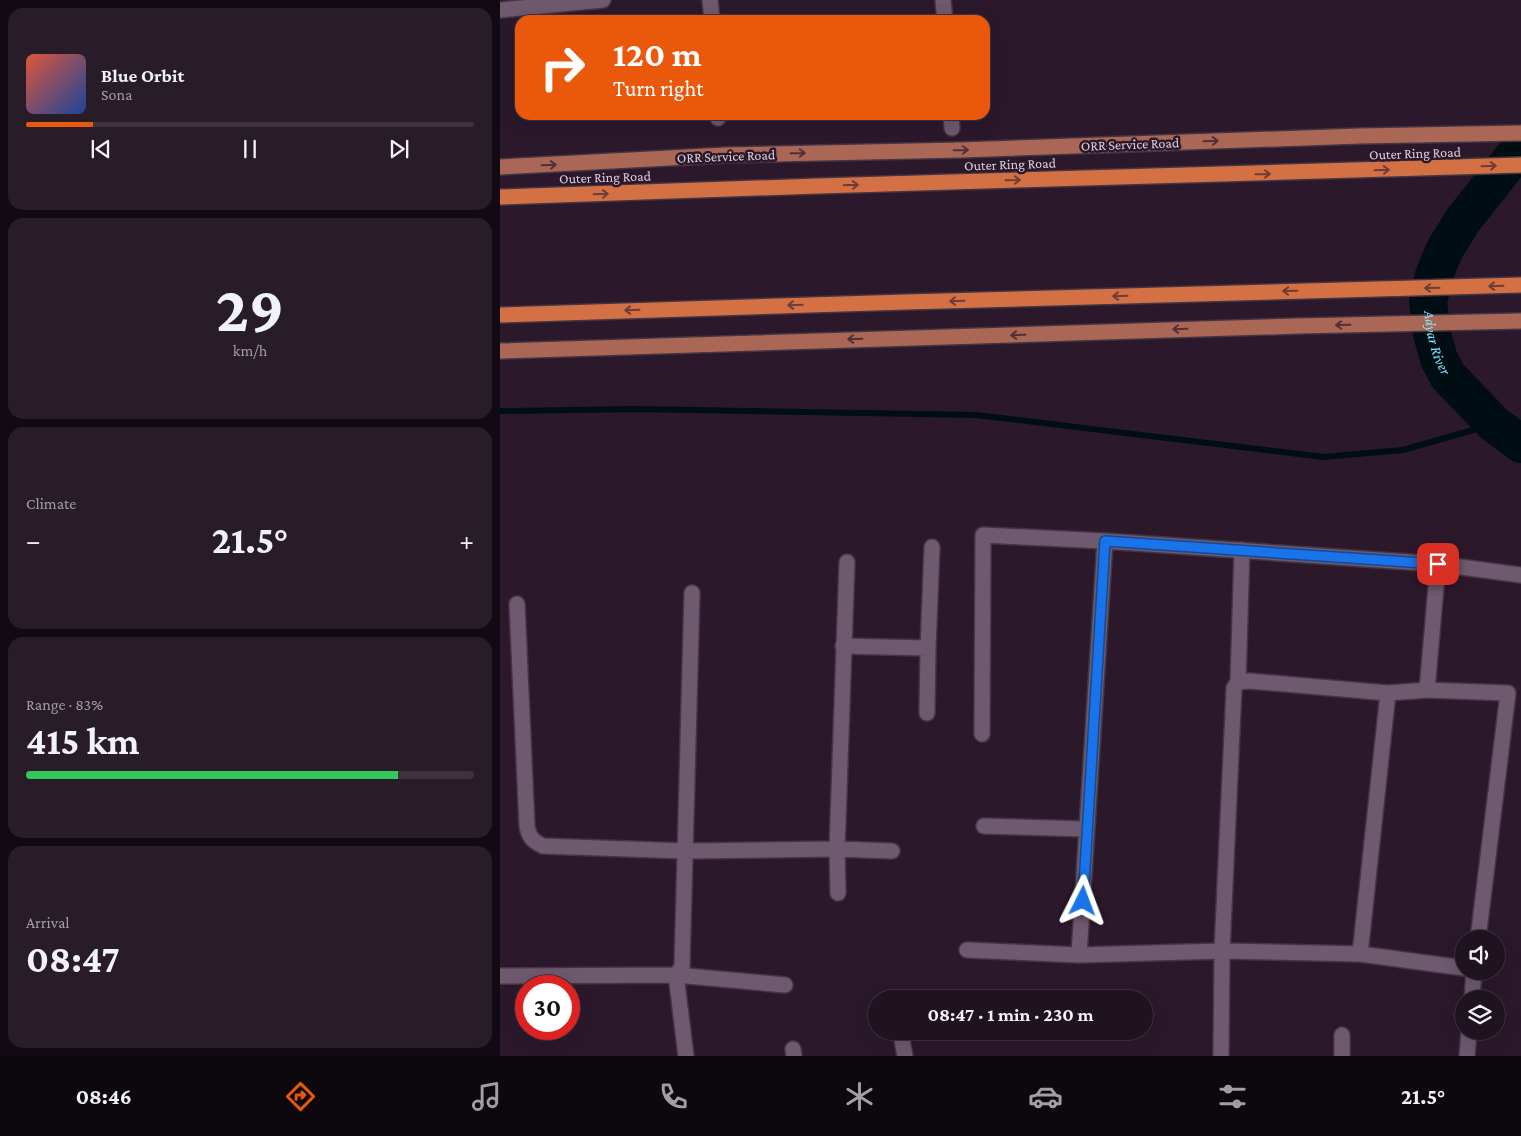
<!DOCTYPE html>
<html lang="en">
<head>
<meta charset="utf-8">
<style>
  :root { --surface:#201320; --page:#281c29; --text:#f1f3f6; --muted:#a29ea5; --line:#3d323e; --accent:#ea580c }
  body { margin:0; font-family:"Crimson Pro",serif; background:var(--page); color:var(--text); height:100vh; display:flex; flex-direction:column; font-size:19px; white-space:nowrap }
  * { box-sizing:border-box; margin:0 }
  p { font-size:16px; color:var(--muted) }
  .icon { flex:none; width:28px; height:28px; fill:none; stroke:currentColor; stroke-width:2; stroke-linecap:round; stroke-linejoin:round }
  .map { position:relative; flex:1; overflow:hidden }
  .panel { display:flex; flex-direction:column; gap:8px; padding:8px; background:#120a12; width:500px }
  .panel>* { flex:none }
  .banner { position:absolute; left:15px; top:15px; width:475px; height:105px; border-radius:15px; box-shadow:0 5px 20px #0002,0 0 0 1px var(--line); background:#ea580c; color:#fff; overflow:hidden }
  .controls { position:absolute; left:955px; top:930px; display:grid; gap:10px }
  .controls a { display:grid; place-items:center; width:50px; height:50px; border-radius:50%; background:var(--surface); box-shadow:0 5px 20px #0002,0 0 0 1px var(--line); font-size:25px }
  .speed { position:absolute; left:15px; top:975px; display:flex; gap:10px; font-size:25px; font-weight:700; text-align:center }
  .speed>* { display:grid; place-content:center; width:65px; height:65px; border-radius:50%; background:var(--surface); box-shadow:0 5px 20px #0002,0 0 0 1px var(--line); line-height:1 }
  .speed .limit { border:8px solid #d22; background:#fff; color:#111 }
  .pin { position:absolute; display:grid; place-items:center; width:42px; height:42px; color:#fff; margin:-21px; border-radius:10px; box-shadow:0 2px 8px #0006 }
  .me { position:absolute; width:55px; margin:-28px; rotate:3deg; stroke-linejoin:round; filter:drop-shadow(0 0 4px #0008) }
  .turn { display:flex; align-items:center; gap:18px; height:105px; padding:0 15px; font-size:22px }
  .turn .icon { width:65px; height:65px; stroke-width:2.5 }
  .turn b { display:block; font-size:35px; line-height:42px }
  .big { font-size:38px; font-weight:700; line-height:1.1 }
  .panel .widget { flex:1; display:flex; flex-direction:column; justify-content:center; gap:8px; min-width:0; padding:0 18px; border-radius:15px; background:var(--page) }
  .panel .dial { align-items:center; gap:0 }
  .dial b { font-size:65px; line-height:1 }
  .song { display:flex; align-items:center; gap:15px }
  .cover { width:60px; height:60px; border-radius:8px; background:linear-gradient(135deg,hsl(10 70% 55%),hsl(220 70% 35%)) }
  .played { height:5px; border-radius:2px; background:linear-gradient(90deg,var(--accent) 15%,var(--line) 15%) }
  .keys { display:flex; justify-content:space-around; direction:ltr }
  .heat { display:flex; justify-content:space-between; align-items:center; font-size:28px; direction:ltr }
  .charge { height:8px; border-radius:4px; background:linear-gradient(90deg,#34c759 83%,var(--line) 0) }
  .trip { position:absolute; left:368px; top:990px; width:285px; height:50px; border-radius:25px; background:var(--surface); box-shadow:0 5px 20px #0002,0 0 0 1px var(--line); font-weight:700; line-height:50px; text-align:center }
  .tab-bar { display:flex; height:80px; justify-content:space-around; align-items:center; background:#0d080d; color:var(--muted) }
  .tab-bar .icon { width:35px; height:35px }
  .tab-bar .selected { color:var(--accent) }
  .tab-bar b { font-size:22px; color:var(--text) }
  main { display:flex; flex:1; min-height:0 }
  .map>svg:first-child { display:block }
</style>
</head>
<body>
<main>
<section class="panel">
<div class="widget">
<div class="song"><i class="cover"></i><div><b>Blue Orbit</b><p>Sona</p></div></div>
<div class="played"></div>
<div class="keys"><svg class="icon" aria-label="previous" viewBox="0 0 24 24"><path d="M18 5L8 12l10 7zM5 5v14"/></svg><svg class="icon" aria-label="pause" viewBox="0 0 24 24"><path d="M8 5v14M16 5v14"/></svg><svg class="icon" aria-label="next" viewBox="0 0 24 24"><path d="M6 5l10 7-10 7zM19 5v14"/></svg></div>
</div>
<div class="widget dial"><b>29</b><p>km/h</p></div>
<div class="widget"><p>Climate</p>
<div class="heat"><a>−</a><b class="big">21.5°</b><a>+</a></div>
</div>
<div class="widget"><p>Range · 83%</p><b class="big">415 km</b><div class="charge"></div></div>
<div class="widget"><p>Arrival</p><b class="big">08:47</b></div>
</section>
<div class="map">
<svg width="1021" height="1056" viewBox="0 0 1021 1056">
  <rect width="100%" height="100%" fill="#2b192b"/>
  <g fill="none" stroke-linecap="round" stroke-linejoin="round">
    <path stroke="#000d12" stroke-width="6" d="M0,411l136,-2 340,6 347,42 80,-7 91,-26"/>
    <path stroke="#000d12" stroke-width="38" id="s1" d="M1021,147l-58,73 -18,29 -11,26 -6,27 4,32 7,25 9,17 46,48 27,20"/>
    <defs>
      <path id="minor" d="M210,0l2,20
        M443,0l2,20
        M0,10l103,-10
        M218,115v3
        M451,115l1,13
        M17,604l10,222c2,12 6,15 16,20l142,5 152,-2 55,2
        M343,646l85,2
        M738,682l4,-132
        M927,690l11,-126
        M427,713l1,-65 4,-101
        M482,734l1,-199 122,6 333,23 83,11
        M484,826l103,3
        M338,893l-1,-44 10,-287
        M467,950l112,5 143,-4 138,3 104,14
        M860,954l28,-261
        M579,955l26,-414
        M0,976l176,-1 6,-8 10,-374
        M972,999l2,-28
        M402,1040l3,16
        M293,1049l1,7
        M186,1056l-10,-81 109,10
        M721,1056l1,-105 12,-263 4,-6 12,-1 138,12 39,-3 81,3 -30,246
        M842,1056v-21
        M967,1056l2,-25"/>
      <path id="primary" d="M0,167l226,-12 234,-5 400,-14 161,-3
        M0,351l798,-25 223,-5"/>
      <path id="motorway" d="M0,197l318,-11 703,-21
        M0,315l406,-13 615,-17"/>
    </defs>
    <use href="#minor" stroke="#433543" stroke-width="18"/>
    <use href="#primary" stroke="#433543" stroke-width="18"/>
    <use href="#motorway" stroke="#433543" stroke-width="18"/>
    <use href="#minor" stroke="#6e596e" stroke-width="15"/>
    <use href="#primary" stroke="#ab6755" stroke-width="15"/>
    <use href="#motorway" stroke="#d37145" stroke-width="15"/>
  </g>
  <defs><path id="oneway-shaft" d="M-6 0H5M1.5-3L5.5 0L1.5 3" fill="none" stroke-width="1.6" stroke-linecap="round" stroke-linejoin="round" transform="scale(1.25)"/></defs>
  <g stroke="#513038">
    <use href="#oneway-shaft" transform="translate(711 141) rotate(-2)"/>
    <use href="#oneway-shaft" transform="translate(461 150) rotate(-1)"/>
    <use href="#oneway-shaft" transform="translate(298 153) rotate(-1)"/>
    <use href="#oneway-shaft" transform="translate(49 165) rotate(-2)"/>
    <use href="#oneway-shaft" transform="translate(843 325) rotate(179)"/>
    <use href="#oneway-shaft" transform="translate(680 329) rotate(178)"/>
    <use href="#oneway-shaft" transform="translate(518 335) rotate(178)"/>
    <use href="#oneway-shaft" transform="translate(355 339) rotate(178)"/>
  </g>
  <g stroke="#6e3c35">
    <use href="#oneway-shaft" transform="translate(989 166) rotate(-2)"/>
    <use href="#oneway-shaft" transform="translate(882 170) rotate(-2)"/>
    <use href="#oneway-shaft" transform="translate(763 174) rotate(-1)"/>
    <use href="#oneway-shaft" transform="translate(513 180) rotate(-1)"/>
    <use href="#oneway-shaft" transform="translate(351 185) rotate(-2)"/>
    <use href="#oneway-shaft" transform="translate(101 194) rotate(-2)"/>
    <use href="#oneway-shaft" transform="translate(996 286) rotate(178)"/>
    <use href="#oneway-shaft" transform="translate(932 288) rotate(179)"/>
    <use href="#oneway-shaft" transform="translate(790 291) rotate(179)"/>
    <use href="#oneway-shaft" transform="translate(620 296) rotate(178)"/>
    <use href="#oneway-shaft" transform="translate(457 301) rotate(178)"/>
    <use href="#oneway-shaft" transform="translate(295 305) rotate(178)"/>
    <use href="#oneway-shaft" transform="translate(132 310) rotate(178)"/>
  </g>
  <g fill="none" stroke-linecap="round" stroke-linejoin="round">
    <defs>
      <path id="route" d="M583,901l22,-360 333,23"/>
    </defs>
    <use href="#route" stroke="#114b97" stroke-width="12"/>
    <use href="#route" stroke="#1a73e8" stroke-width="9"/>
  </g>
  <g text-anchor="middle" stroke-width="5" stroke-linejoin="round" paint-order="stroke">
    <g font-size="14" fill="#ddd0dc" stroke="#2b192b">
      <text transform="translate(630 144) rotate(-2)" y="5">ORR Service Road</text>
      <text transform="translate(915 153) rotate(-2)" y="5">Outer Ring Road</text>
      <text transform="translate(226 156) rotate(-2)" y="5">ORR Service Road</text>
      <text transform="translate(510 164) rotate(-2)" y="5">Outer Ring Road</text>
      <text transform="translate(105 177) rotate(-2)" y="5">Outer Ring Road</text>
    </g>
    <g font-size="15" font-style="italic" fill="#7ee4fc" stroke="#2b192b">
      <text dy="5" stroke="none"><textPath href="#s1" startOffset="225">Adyar River</textPath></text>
    </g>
  </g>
</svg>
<div class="controls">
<a><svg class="icon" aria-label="sound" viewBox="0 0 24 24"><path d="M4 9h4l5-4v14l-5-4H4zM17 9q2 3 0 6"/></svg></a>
<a><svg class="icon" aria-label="layers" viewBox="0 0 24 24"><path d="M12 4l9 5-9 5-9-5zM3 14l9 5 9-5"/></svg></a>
</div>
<div class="speed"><div class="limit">30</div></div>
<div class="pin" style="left:938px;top:564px;background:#d93025"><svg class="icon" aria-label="arrive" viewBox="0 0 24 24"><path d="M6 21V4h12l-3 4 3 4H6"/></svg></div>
<svg class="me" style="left:583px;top:901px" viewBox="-20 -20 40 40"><path d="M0-17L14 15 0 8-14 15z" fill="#1a73e8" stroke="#fff" stroke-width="4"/></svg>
<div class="trip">08:47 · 1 min · 230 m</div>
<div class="banner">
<div class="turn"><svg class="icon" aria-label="right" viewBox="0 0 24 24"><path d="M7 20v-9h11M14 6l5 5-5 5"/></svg><div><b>120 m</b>Turn right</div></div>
</div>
</div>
</main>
<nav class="tab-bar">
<b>08:46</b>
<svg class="icon selected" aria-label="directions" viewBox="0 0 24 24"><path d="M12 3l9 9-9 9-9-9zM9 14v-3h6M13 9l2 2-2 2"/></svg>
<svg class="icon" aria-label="music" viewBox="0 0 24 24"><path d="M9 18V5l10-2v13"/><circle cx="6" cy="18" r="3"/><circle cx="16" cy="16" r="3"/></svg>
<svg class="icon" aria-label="phone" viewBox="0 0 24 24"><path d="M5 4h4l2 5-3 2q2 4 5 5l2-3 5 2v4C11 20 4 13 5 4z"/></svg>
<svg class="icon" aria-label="climate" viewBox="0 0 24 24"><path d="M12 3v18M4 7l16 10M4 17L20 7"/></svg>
<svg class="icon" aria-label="car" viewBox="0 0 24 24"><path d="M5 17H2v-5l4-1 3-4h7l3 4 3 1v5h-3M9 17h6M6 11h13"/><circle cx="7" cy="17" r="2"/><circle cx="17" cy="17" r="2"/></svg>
<svg class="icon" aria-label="filters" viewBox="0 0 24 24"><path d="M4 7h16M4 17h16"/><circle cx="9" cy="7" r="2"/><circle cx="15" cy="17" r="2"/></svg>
<b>21.5°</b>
</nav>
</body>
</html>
